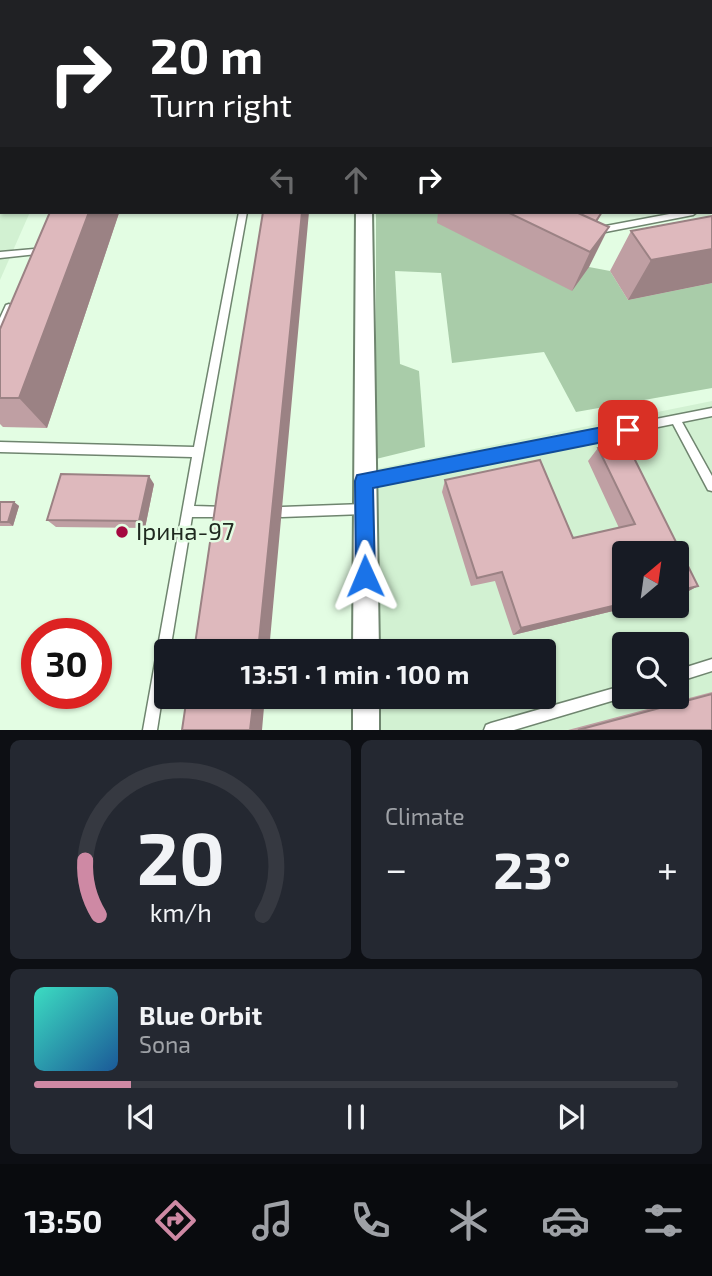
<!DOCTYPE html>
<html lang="en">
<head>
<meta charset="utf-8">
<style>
  :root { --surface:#171b24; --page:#242831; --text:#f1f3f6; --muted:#9ea1a6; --line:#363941; --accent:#ce89a4 }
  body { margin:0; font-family:"Exo 2",sans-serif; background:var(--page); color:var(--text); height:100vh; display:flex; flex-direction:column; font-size:26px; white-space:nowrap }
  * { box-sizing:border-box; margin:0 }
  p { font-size:23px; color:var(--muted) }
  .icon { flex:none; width:38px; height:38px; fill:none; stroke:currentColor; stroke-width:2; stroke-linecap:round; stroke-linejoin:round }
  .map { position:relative; height:730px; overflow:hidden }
  .side { display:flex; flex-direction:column; gap:10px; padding:10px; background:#0d0f14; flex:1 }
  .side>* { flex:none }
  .guide { position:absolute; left:0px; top:0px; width:712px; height:214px; box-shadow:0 2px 5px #0004; background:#202124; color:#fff; overflow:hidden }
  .needle { width:46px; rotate:29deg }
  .buttons { position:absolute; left:612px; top:541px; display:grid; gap:14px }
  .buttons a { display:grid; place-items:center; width:77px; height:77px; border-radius:7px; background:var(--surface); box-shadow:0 2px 5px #0004; font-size:35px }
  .speed { position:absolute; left:21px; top:618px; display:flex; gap:14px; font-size:35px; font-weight:700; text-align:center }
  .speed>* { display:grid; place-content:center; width:91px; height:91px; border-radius:50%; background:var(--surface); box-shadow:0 2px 5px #0004; line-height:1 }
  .speed .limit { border:10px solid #d22; background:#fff; color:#111 }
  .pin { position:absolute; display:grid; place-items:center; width:60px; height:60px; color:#fff; margin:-30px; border-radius:14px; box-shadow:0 4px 10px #0006 }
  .me { position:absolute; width:77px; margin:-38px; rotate:359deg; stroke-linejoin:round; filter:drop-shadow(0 0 5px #0008) }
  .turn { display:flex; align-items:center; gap:24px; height:147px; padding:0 35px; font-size:32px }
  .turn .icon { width:91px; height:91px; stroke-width:2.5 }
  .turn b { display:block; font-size:49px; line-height:60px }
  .lanes { display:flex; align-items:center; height:66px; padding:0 35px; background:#0003; justify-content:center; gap:35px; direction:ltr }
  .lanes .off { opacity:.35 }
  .big { font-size:52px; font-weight:700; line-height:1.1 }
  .side .tile { flex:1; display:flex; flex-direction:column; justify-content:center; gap:10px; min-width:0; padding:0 24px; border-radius:10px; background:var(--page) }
  .side .dial { align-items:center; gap:0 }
  .dial svg { height:182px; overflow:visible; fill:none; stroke:var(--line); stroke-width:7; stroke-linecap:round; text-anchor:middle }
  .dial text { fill:var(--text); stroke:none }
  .song { display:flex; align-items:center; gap:21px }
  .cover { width:84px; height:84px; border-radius:10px; background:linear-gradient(135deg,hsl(170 70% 55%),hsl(210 70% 35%)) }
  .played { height:7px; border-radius:4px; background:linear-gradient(90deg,var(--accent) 15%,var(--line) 15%) }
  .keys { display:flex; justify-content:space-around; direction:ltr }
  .heat { display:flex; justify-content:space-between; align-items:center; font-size:38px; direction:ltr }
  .side .tiles { flex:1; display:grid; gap:10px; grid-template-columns:1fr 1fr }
  .tile:last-child { grid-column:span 2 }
  .trip { position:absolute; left:154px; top:639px; width:402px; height:70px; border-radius:7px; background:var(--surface); box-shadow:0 2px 5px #0004; font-weight:700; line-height:70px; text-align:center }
  .dock { display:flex; height:112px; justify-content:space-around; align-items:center; background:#090b0e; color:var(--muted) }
  .dock .icon { width:49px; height:49px }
  .dock .selected { color:var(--accent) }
  .dock b { font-size:32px; color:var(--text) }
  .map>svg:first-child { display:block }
</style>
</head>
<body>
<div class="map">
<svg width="712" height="730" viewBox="0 0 712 730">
  <rect width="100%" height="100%" fill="#e3fde3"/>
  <path fill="#d2f1d2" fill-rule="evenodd" d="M0,0h294l2,2h-294l-2,124z
    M0,160l2,52h28l-30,68z
    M712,401v329h-336l-1,-33 169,-1v-45h-170l-3,-181zM625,553h52v53h-52zM625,644h52v52h-52z"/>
  <path fill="#a9cca9" d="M376,212h71l142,55 21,4 18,29 84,-17v105l-136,24 -32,-60 -92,11 -11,-90 -46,-2 5,93 19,7 6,76 -49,12z"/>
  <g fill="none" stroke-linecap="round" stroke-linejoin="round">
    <defs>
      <path id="lane" d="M712,174v10h-2v-9z
        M239,212h8l-53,294 32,1 4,1 2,4 -2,4 -4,1h-34l-22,134h-4v22l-9,57h-14l49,-273 -192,-5v-10l194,5z
        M680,212h17l-4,3 -98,19 -4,-3 4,-3z
        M34,249l3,1 1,2 -1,2 -37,4v-6z
        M9,304l5,4 -11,24 -3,1v-15l6,-13z
        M712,408v8l-30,6 30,54v15l-4,-1 -35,-66 -307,62 -4,-1 -1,-4 1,-4 4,-1z
        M364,504l4,1 2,4 -2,4 -4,1 -82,3 -4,-1 -2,-4 2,-4 4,-1z
        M712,659v12l-35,11v-12z
        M625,685v11h2l-2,1 -111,33h-30l2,-5 5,-2z"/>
      <path id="street" d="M312,0h12l2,2h-13z
        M356,212h16l7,439h-26z
        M353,696h26v34h-26z"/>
    </defs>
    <use href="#lane" stroke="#6f856f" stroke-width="3"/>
    <use href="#street" stroke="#6f856f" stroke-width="4"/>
    <use href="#lane" fill="#fff" fill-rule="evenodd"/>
    <use href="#street" fill="#fff" fill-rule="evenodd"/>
  </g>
  <path fill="#bf9fa3" d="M382,0h149l-12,2h-136z
    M686,0h26v93l-2,-1v-90h-21z
    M50,212h69v1l-72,215 -44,-1 -3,-3v-95z
    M438,212h164l-5,10 -8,45 -17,24 -135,-68z
    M712,216v67l-84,17 -18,-29 21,-40z
    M598,448l100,138 -15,8 -58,12h9l-121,29 -18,-54 -24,5 -29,-94 3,-12 128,58 46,-10 -31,-67z
    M154,484l-9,44 -89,-1 -9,-7z
    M0,502h14l5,4 -6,20h-13z
    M712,692v38h-144z"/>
  <path fill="#9b8284" d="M104,0h10v2h-10z
    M386,0h17v2h-17z
    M414,0h117l-12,2h-106z
    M89,212h30v1l-72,215 -28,-30z
    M302,212h7l-40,439h-11z
    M609,227l-20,40 -17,24 18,-39z
    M712,249v34l-84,17 23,-40z
    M149,476l5,8 -9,44 -6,-7z
    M14,502l5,4 -6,20 -5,-4z
    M698,586l-15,8 -6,1v-4z
    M625,603v3h9l-121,29 8,-7z
    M254,696h11l-3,34h-12z"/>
  <path fill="#deb9bd" stroke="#9b8284" stroke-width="2" d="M78,0h26v2h-27z
    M193,0h54v2h-54z
    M712,13v23l-2,-1v-21z
    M50,212h39l-70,186h-19v-69z
    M263,212h39l-44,439h-64l24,-163z
    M507,212h69l33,15 -19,25z
    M576,212h26l-6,9z
    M712,216v33l-61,11 -20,-29z
    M626,442l72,144 -21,5v-38h-52v50l-104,25 -19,-56 -25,6 -32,-98 95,-20 33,78 62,-14 -37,-76z
    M61,474l88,2 -10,45 -92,-1z
    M0,502h14l-6,20h-8z
    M712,694v36h-134z
    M187,696h67l-4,34h-68z"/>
  <path fill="#1a73e8" stroke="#114b97" stroke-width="2" d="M628,422l6,2 3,6 -3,5 -6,2 -255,51 2,88 -3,7 -7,3 -7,-3 -2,-7 -1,-95 2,-6z"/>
  <circle fill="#a4083f" stroke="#e3fde3" stroke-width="2.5" cx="122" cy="532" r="7"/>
  <g text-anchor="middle" stroke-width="5" stroke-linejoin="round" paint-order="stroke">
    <g font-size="24" fill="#202920" stroke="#e3fde3" text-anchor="start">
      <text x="136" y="540">Ірина-97</text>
    </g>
  </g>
</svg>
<div class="buttons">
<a><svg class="needle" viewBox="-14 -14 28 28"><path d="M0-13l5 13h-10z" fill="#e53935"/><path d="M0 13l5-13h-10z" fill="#9ea1a6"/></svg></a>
<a><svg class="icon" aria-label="search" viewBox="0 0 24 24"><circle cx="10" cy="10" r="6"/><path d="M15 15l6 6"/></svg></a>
</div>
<div class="speed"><div class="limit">30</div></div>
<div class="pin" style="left:628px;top:430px;background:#d93025"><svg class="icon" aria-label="arrive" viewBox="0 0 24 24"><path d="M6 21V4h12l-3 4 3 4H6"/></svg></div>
<svg class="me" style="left:365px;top:576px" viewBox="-20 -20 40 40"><path d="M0-17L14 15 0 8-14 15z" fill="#1a73e8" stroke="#fff" stroke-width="4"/></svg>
<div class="trip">13:51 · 1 min · 100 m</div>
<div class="guide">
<div class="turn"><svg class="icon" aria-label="right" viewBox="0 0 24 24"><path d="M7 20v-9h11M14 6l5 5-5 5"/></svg><div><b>20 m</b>Turn right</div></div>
<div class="lanes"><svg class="icon off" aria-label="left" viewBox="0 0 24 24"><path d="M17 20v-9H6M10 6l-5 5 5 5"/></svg><svg class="icon off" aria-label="ahead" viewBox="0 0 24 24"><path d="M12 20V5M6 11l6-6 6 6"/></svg><svg class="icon" aria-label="right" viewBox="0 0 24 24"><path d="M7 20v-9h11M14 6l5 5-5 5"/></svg></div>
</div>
</div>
<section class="side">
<div class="tiles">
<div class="tile dial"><svg viewBox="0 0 100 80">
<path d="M14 69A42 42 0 1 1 86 69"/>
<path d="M14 69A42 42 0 0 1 8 45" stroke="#ce89a4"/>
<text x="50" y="56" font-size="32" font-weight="700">20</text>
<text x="50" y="72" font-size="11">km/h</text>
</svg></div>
<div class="tile"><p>Climate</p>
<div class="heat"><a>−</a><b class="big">23°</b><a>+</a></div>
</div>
<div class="tile">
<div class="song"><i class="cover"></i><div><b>Blue Orbit</b><p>Sona</p></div></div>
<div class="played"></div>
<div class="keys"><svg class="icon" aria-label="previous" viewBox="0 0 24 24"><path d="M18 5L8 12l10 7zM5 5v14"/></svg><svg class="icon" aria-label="pause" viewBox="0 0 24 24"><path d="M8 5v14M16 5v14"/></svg><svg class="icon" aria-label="next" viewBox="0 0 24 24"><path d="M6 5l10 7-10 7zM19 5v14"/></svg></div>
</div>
</div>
</section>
<nav class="dock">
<b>13:50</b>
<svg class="icon selected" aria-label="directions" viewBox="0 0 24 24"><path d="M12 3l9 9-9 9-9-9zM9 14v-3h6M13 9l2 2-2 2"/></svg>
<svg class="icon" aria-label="music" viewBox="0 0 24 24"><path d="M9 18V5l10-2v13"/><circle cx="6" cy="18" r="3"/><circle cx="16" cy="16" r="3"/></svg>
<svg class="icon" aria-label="phone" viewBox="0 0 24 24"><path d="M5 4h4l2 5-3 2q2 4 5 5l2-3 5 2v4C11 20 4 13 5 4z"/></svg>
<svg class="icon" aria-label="climate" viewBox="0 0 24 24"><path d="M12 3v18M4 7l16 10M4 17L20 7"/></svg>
<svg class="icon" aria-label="car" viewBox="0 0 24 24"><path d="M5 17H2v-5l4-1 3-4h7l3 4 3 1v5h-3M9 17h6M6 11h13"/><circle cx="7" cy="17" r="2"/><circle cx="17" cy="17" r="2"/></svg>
<svg class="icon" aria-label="filters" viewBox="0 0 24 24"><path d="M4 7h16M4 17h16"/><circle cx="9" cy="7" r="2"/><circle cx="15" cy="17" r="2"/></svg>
</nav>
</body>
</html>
